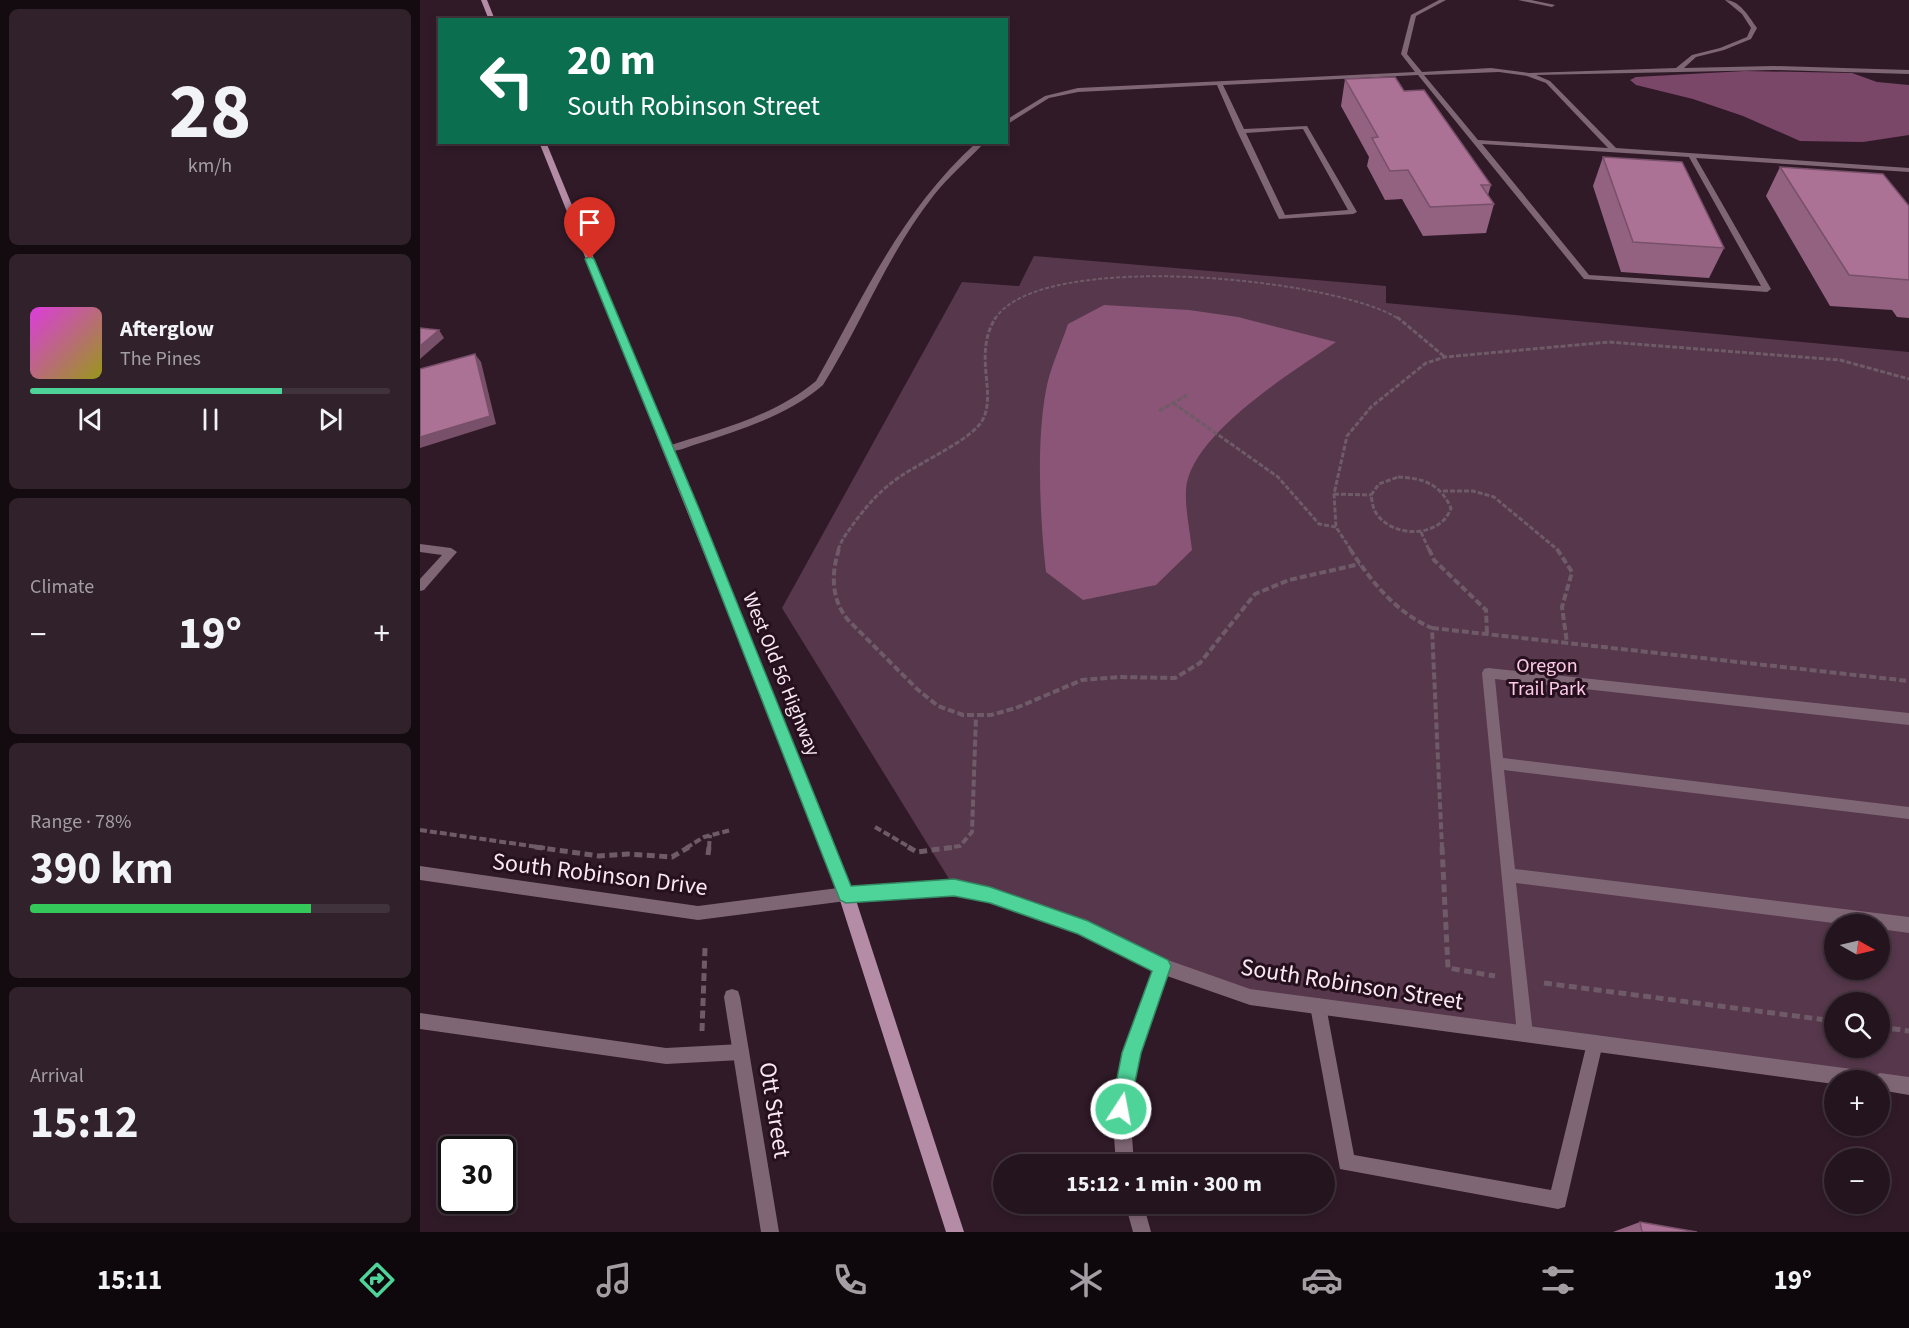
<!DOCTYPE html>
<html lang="en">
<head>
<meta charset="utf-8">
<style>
  :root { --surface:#24141e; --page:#30212b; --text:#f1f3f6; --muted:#a39ea4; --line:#41333c; --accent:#4ed399 }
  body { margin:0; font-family:"Source Sans 3",sans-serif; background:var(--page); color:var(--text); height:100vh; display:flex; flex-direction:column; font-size:22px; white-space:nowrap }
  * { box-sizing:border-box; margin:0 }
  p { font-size:20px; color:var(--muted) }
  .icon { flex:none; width:33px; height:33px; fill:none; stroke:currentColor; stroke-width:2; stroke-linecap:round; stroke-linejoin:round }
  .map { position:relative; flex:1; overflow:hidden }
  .panel { display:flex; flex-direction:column; gap:9px; padding:9px; background:#140b10; width:420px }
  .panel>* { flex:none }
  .top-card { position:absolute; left:18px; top:18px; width:570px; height:126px; border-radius:0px; box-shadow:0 3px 9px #0003,0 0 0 2px var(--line); background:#0b6e4f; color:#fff; overflow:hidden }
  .needle { width:39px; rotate:98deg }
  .fabs { position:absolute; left:1404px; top:914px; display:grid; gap:12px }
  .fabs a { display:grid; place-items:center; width:66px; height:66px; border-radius:50%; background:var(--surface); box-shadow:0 3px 9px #0003,0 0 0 2px var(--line); font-size:30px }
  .speed { position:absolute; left:18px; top:1136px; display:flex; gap:12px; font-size:30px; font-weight:700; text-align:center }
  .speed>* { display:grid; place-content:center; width:78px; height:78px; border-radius:50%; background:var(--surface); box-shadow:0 3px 9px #0003,0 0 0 2px var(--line); line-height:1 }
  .speed .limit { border:3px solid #111; border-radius:9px; background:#fff; color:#111 }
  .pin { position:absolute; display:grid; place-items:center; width:51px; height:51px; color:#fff; margin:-62px -26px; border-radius:50% 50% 50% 0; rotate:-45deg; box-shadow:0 0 6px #0007 }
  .pin .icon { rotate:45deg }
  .me { position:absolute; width:66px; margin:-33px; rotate:11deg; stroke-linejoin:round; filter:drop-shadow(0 0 4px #0008) }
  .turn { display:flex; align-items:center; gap:21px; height:126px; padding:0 30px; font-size:27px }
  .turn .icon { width:78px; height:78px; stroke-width:2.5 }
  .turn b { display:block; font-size:42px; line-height:51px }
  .big { font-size:45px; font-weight:700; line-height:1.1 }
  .panel .widget { flex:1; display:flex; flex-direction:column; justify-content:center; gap:9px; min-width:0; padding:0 21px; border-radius:9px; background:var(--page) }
  .panel .dial { align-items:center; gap:0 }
  .dial b { font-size:78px; line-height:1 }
  .song { display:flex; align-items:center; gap:18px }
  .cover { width:72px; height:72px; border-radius:9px; background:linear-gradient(135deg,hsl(300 70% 55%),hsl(60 70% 35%)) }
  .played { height:6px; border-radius:3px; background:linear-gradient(90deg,var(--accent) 70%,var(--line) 70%) }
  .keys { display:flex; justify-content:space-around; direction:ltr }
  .heat { display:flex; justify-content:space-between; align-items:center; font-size:33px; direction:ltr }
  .charge { height:9px; border-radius:4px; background:linear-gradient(90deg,#34c759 78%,var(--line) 0) }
  .trip { position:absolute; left:573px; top:1154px; width:342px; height:60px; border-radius:30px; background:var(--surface); box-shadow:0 3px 9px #0003,0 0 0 2px var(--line); font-weight:700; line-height:60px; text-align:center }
  .dock { display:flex; height:96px; justify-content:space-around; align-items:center; background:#0e080c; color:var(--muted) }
  .dock .icon { width:42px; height:42px }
  .dock .selected { color:var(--accent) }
  .dock b { font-size:27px; color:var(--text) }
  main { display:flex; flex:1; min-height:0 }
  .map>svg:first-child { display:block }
</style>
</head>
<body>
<main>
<section class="panel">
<div class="widget dial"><b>28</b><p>km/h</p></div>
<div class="widget">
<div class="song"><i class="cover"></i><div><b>Afterglow</b><p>The Pines</p></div></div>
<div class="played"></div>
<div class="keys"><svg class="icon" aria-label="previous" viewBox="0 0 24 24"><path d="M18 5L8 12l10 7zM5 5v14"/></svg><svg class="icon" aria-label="pause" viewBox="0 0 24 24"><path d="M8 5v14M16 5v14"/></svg><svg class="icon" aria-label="next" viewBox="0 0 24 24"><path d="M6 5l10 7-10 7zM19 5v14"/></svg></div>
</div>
<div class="widget"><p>Climate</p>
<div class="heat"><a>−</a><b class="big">19°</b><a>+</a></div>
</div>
<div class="widget"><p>Range · 78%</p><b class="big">390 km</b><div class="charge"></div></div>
<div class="widget"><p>Arrival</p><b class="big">15:12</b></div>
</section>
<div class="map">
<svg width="1489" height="1232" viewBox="0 0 1489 1232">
  <rect width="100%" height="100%" fill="#301a28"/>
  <path fill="#56374b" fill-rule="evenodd" d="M614,256l352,30v17l523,49v734l-659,-89 -168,-70 -128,-40 -172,-279 180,-326 57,4zM1414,924h46v45h-46zM1414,1002h46v45h-46z"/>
  <path fill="#7b4769" d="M1325,71l107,2 25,9 32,3v50l-46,7 -63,-1 -57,-25 -50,-17 -57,-14 -6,-5 6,-3z"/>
  <path fill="#8a5577" d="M684,305l85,5 49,7 98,25c-42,29 -147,93 -150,148 -1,19 4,41 6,60l-36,35 -73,15 -37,-28c-6,-53 -10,-129 0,-182 4,-22 15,-45 22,-66z"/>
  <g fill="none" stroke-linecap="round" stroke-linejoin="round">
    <path stroke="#6f5b68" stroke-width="2" stroke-dasharray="4 2" stroke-linecap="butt" d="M575,319c44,-71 341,-41 404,0"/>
    <path stroke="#6f5b68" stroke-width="3" stroke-dasharray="5 2" stroke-linecap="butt" d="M977,317l48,40
      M753,403l105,74 41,47 17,3
      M739,411l28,-16
      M978,477c26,1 42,7 53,31 -10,30 -58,31 -75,5 -3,-4 -4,-12 -5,-18l8,-11z
      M1023,491h30l21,6 64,53
      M914,494l37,1
      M1001,532l8,18
      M418,550c4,-12 12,-21 19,-31 27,-35 41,-42 78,-63 15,-9 34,-19 45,-32 20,-27 -9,-68 16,-107
      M931,550l-15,-23 -2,-33 13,-58 24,-29 55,-44 19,-6 164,-15 231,18 69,19"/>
    <path stroke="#6f5b68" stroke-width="4" stroke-dasharray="7 3" stroke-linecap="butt" d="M419,549c-8,25 -8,50 9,71l69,69 21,17 25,9h28l25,-7 66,-28 37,-3 56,1 25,-15 55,-69 34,-14 71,-16
      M930,549c21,32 46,64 82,79l10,220
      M1009,549l5,11 52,50 1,24
      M1137,549l15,23 -10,35 5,36
      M1012,628l477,53
      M455,827l36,21
      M0,830l125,18
      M266,848l18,-11 27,-7
      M289,848l1,-13
      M524,848l16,-2 12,-14 4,-115"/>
    <path stroke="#6f5b68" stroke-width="5" stroke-dasharray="8 4.5" stroke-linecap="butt" d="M115,847l64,9 29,-2 44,3 17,-10
      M488,847l9,5 38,-5
      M1022,847l6,121 47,8
      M288,855l1,-8
      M1124,983l290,38
      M1460,1027l29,4
      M282,1031l3,-83"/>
    <path fill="#7f6675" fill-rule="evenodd" d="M1019,0h7l-30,16 -9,38 15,18 69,-4 38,5 147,-5 16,-13 28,-7 27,-11 4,-9 -9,-14 -17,-14c15,0 24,17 32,28l-6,11 -27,11 -28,7 -12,11 90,-2 135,4v4l-135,-4 -238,5 14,6 66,67 293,20v4l-213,-14 75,131 -4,3 -183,-13 -166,-204 -195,10 21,44 63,-3 50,86 -4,2 -74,5 -42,-88 -20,-46 -139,7 -29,6 -43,27v-5l39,-24 33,-8 337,-16 -14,-18 10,-39zM1079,72l28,4 19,7 62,65 -130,-8 -54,-65zM883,129l45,81 -63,5 -39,-82zM1062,144l207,13 72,129 -172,-11z
      M1098,0h13l24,5 -3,2z
      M557,142h8c-17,18 -36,34 -51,53 -46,58 -72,128 -111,190 -36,31 -81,44 -126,59 -10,3 -22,9 -32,7v-4c52,-17 108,-30 151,-66 49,-87 85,-170 161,-239z
      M0,544l31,4 6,4 -33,38 -4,1v-12l22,-24 -22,-3z
      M1068,668l421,45v12l-414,-46 8,79 406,49v12l-405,-49 11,99 394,48v16l-29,-4v-5h-39l-325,-41 17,151 -2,6 -6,2 -6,-2 -2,-6 -35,-361 2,-4z
      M898,998l6,2 2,6 28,149 197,35 36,-147 2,-6 6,-2 6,2 2,6 -38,164 -7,2 -218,-40 -30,-163 2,-6z
      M0,1013l246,35 75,-4 6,2 2,6 -2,6 -6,2 -75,4 -246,-35z"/>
    <path fill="#7f6675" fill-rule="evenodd" d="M0,866l278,40 148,-19 108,-7 36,8 92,31 83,40 85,30 617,82 7,5 6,-3 29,4v18l-29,-5v-10h-46v4l-584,-79 -83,-29 -27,77 -10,56 4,55h-18l-4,-55 12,-56 29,-83 -74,-37 -89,-31 -36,-8 -108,7 -148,19 -278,-40z
      M312,989l6,2 2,6 39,235h-18l-37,-235 2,-6z
      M705,1203h18l8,29h-18z"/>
    <path fill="#b48ca5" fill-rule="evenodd" d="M61,0h6l8,20h-6z
      M119,142h7l276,671 32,81 110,338h-18l-108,-338 -30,-81z"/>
  </g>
  <path fill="#936281" d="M925,79l59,12 87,94 -3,10 6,9 -8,29 -63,3 -21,-37 -17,1 -18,-34 2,-9 -28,-51z
    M1183,157l121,91 -15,30 -88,-6 -28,-86z
    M1360,167l129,39v112l-12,-1 -5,-7 -62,-4 -64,-110z
    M1220,1222l57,10h-84z"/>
  <path fill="#785069" d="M19,330l5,8 -24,21v-13z
    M55,354l6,8 15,62 -76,24v-11z"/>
  <path fill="#ab7296" stroke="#785069" stroke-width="1.5" d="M975,77l9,14 20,-1 67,95h-10l13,19 -64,3 -22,-37 -18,1 -18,-33 6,-1 -33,-58z
    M1183,157l79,5 42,86 -91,-6z
    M1360,167l103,7 26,32v74l-60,-5z
    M0,328l19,2 -19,16z
    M55,354l15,62 -70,21v-68z
    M1220,1222l57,10h-55z"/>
  <path fill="#4ed399" stroke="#338963" stroke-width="1.5" d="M170,256l4,3 106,252 151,375 103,-7 36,8 98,34 80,39 3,6 -30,87 -13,63 -7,3 -7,-3 -3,-7 11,-56 30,-82 -74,-37 -88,-31 -36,-7 -108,7 -6,-3 -152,-389 -103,-252z"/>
  <g text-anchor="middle" stroke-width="6" stroke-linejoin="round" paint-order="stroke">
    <g font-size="20" fill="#fdcae9" stroke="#26101e">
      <text x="1127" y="672">Oregon<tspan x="1127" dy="23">Trail Park</tspan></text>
    </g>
    <g font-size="20" fill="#f8e8f1" stroke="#26101e">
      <text transform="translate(362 674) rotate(68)" y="7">West Old 56 Highway</text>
    </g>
    <g font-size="24" fill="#f8e8f1" stroke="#26101e">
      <text transform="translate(180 874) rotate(7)" y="8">South Robinson Drive</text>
      <text transform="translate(932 984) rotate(9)" y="8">South Robinson Street</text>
      <text transform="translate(355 1110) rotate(81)" y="8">Ott Street</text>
    </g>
  </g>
</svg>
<div class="fabs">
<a><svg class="needle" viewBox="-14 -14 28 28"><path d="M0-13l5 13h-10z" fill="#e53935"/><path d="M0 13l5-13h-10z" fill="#a39ea4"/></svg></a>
<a><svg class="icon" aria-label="search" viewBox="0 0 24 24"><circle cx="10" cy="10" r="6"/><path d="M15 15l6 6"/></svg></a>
<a>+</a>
<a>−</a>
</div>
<div class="speed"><div class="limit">30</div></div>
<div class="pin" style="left:170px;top:259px;background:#d93025"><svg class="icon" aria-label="arrive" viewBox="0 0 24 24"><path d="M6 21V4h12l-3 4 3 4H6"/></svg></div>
<svg class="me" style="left:701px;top:1109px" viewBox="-20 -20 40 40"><circle r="17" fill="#4ed399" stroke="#fff" stroke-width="3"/><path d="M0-11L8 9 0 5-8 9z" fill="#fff"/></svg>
<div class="trip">15:12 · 1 min · 300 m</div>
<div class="top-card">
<div class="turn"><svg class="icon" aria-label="left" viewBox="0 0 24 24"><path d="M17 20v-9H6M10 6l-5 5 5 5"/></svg><div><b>20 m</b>South Robinson Street</div></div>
</div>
</div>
</main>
<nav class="dock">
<b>15:11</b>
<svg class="icon selected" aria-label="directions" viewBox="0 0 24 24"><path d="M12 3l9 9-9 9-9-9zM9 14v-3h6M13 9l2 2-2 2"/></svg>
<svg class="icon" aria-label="music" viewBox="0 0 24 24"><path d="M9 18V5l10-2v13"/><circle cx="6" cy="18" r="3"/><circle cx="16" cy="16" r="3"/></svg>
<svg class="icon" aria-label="phone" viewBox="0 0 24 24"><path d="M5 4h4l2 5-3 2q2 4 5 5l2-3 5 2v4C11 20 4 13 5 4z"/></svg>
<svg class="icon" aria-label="climate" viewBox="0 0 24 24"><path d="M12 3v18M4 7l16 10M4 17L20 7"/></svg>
<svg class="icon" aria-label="car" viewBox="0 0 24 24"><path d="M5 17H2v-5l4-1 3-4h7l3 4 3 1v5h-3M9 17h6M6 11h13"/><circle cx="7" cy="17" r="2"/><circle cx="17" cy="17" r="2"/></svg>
<svg class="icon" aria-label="filters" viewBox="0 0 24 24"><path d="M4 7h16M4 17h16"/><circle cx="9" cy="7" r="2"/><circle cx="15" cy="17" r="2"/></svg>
<b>19°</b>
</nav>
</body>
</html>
